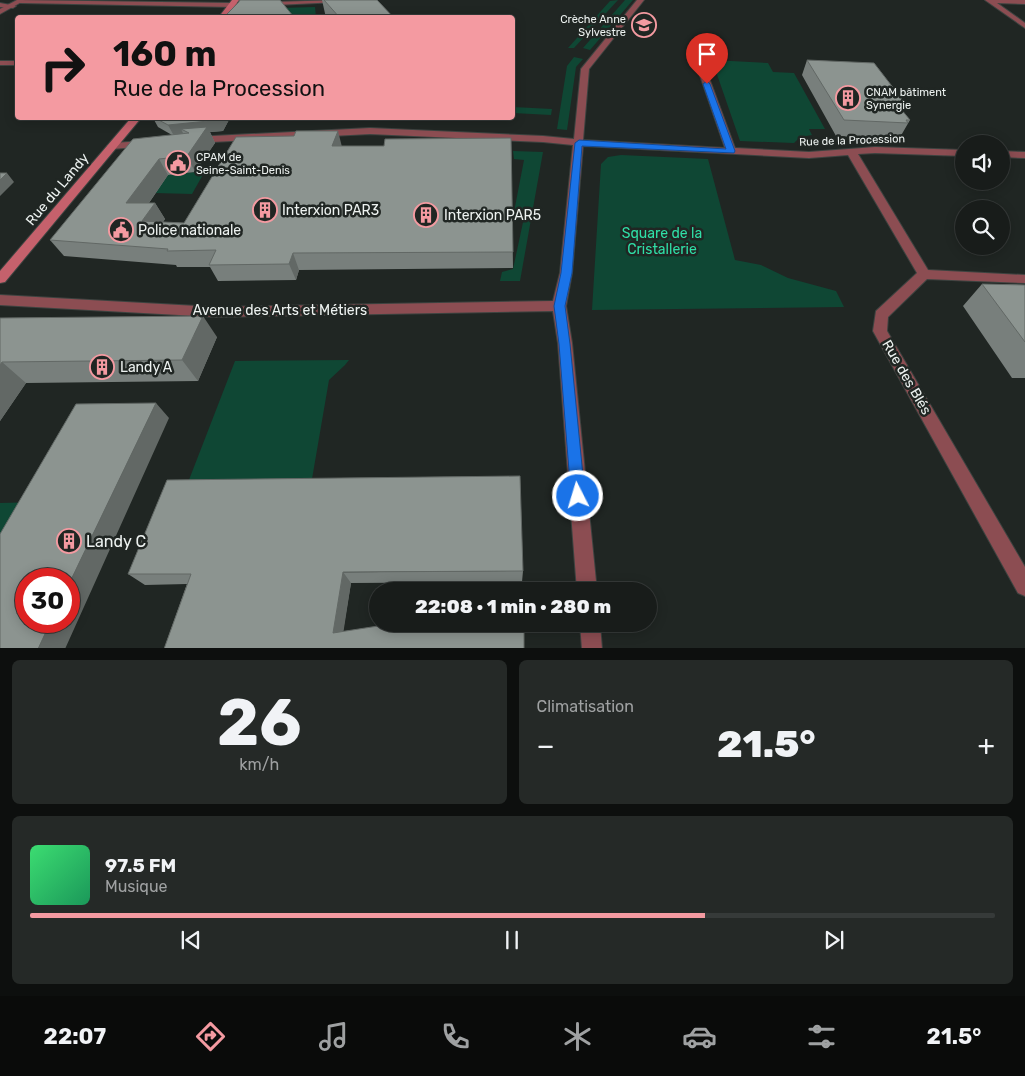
<!DOCTYPE html>
<html lang="fr">
<head>
<meta charset="utf-8">
<style>
  :root { --surface:#181c1a; --page:#252927; --text:#f1f3f6; --muted:#9fa1a2; --line:#363a39; --accent:#f49aa1 }
  body { margin:0; font-family:Rubik,sans-serif; background:var(--page); color:var(--text); height:100vh; display:flex; flex-direction:column; font-size:19px; white-space:nowrap }
  * { box-sizing:border-box; margin:0 }
  p { font-size:16px; color:var(--muted) }
  .icon { flex:none; width:28px; height:28px; fill:none; stroke:currentColor; stroke-width:2; stroke-linecap:round; stroke-linejoin:round }
  .map { position:relative; height:648px; overflow:hidden }
  .details { display:flex; flex-direction:column; gap:12px; padding:12px; background:#0d0f0e; flex:1 }
  .details>* { flex:none }
  .guide { position:absolute; left:15px; top:15px; width:500px; height:105px; border-radius:5px; box-shadow:0 2px 12px #0003,0 0 0 1px var(--line); background:#f49aa1; color:#111; overflow:hidden }
  .controls { position:absolute; left:955px; top:135px; display:grid; gap:10px }
  .controls a { display:grid; place-items:center; width:55px; height:55px; border-radius:50%; background:var(--surface); box-shadow:0 2px 12px #0003,0 0 0 1px var(--line); font-size:25px }
  .speed { position:absolute; left:15px; top:568px; display:flex; gap:10px; font-size:25px; font-weight:700; text-align:center }
  .speed>* { display:grid; place-content:center; width:65px; height:65px; border-radius:50%; background:var(--surface); box-shadow:0 2px 12px #0003,0 0 0 1px var(--line); line-height:1 }
  .speed .limit { border:8px solid #d22; background:#fff; color:#111 }
  .pin { position:absolute; display:grid; place-items:center; width:42px; height:42px; color:#fff; margin:-51px -21px; border-radius:50% 50% 50% 0; rotate:-45deg; box-shadow:0 0 5px #0007 }
  .pin .icon { rotate:45deg }
  .me { position:absolute; width:55px; margin:-28px; rotate:355deg; stroke-linejoin:round; filter:drop-shadow(0 0 4px #0008) }
  .turn { display:flex; align-items:center; gap:18px; height:105px; padding:0 15px; font-size:22px }
  .turn .icon { width:65px; height:65px; stroke-width:2.5 }
  .turn b { display:block; font-size:35px; line-height:42px }
  .big { font-size:38px; font-weight:800; line-height:1.1 }
  .details .widget { flex:1; display:flex; flex-direction:column; justify-content:center; gap:8px; min-width:0; padding:0 18px; border-radius:8px; background:var(--page) }
  .details .dial { align-items:center; gap:0 }
  .dial b { font-size:65px; line-height:1 }
  .song { display:flex; align-items:center; gap:15px }
  .cover { width:60px; height:60px; border-radius:8px; background:linear-gradient(135deg,hsl(140 70% 55%),hsl(150 70% 35%)) }
  .played { height:5px; border-radius:2px; background:linear-gradient(90deg,var(--accent) 70%,var(--line) 70%) }
  .keys { display:flex; justify-content:space-around; direction:ltr }
  .heat { display:flex; justify-content:space-between; align-items:center; font-size:28px; direction:ltr }
  .details .tiles { flex:1; display:grid; gap:12px; grid-template-columns:1fr 1fr }
  .widget:last-child { grid-column:span 2 }
  .trip { position:absolute; left:369px; top:582px; width:288px; height:50px; border-radius:25px; background:var(--surface); box-shadow:0 2px 12px #0003,0 0 0 1px var(--line); font-weight:800; line-height:50px; text-align:center }
  .tabs { display:flex; height:80px; justify-content:space-around; align-items:center; background:#0a0b0a; color:var(--muted) }
  .tabs .icon { width:35px; height:35px }
  .tabs .selected { color:var(--accent) }
  .tabs b { font-size:22px; color:var(--text) }
  .map>svg:first-child { display:block }
</style>
</head>
<body>
<div class="map">
<svg width="1025" height="649" viewBox="0 0 1025 649">
  <rect width="100%" height="100%" fill="#202623"/>
  <path fill="#0f4734" d="M618,0l-44,48h-6l42,-47z
    M625,0h8l-43,50 -7,-2z
    M315,7l1,10h-30l-6,-9z
    M574,57l9,2 -7,8 -9,63 -10,-1 10,-63z
    M712,60l56,3 5,9 21,1 31,56h-16l3,6 -12,2 -6,6 -54,-2z
    M513,107l39,2 -1,6 -38,-2z
    M513,151l30,1 -23,129h-20l2,-9 11,-3 12,-56 -11,-1 10,-52 -10,-1z
    M621,155l87,4 27,101 26,5 27,13 48,13 8,16 -252,3 9,-146 7,-7z
    M205,171l-13,23 -37,-1 13,-18z
    M349,360l-4,5 -16,15 -17,99 -125,6 48,-124z
    M43,502l-43,77v-76z"/>
  <g fill="none" stroke-linecap="round" stroke-linejoin="round">
    <defs>
      <path id="minor" d="M17,0l215,3 110,-3 -3,2 -107,5 -212,-4z
        M637,0h7l-55,69 -6,71 142,8 -28,-81 4,-2 4,2 30,81 74,4 66,-5 89,3v6l-89,-3 -17,1 70,116 97,5v8l-98,-4 -39,38 -1,14 138,236v29l-7,-3 -145,-262 3,-20 41,-38 -69,-118 -39,3 -226,-12 -11,127 -6,33 6,37 25,248h-20l-19,-248 -5,-32 -338,6 -215,-12v-10l215,12 338,-6 7,-28 13,-128 -30,-3 -173,-8 -177,9 -5,-3 5,-3 177,-9 173,8 31,3 7,-70z
        M985,0h40v4l-28,-1 28,20v5z
        M0,3l16,3 -3,2 -13,-1z
        M0,61h18v4h-18z
        M145,141l5,3 -2,2 -36,3 -5,-3 5,-3z
        M1001,151l24,1v6l-24,-1z
        M580,624h20l2,25h-20z"/>
      <path id="tertiary" d="M17,0h8l-25,14v-5z"/>
      <path id="secondary" d="M232,0h7l-14,18h-7z
        M131,118h10l-136,164 -5,1v-12z"/>
    </defs>
    <use href="#minor" stroke="#3d4340" stroke-width="2"/>
    <use href="#tertiary" stroke="#3d4340" stroke-width="2"/>
    <use href="#secondary" stroke="#3d4340" stroke-width="2"/>
    <use href="#minor" fill="#8c4d52" fill-rule="evenodd"/>
    <use href="#tertiary" fill="#8c4d52" fill-rule="evenodd"/>
    <use href="#secondary" fill="#c5616c" fill-rule="evenodd"/>
  </g>
  <path fill="#787f7c" d="M322,0h55l17,18h-68z
    M807,60l98,43 -4,7 9,10 -11,19 -63,-3 -34,-61z
    M153,118h77l-7,13 -13,1 5,11 -20,29 -27,3 -19,28h6l10,16 -2,3 21,1 158,-77h42l127,-8 2,130 -214,2 -3,10 -78,1 -8,-14h-33l-1,-2 -112,-9 -14,-16 122,-105 -14,-8z
    M982,284l43,1v93h-13l-49,-72z
    M0,318l217,19 -19,44 -172,2 -26,38z
    M523,571l-1,11 -171,1 -8,48 181,-7 -360,25 23,-65 -42,1 -17,-11z"/>
  <path fill="#626865" d="M219,118h11l-7,13 -13,1 5,11 -20,29 -8,-16 2,-23 -8,-4 3,6 -10,1 -6,-11z
    M338,131l4,16 -10,-1z
    M159,159l9,16 -31,45 -11,-17z
    M7,173l7,9 -14,14v-16z
    M155,203l10,16 -12,19 -11,-17z
    M293,253l6,17 -3,10 -7,-16z
    M203,316l14,21 -19,44 -16,-21z
    M2,362l24,21 -26,38v-56z
    M156,403l13,15 -104,231h-27l13,-28h18v-37z
    M343,572l8,11 -9,58 -9,-8z"/>
  <path fill="#8c9490" stroke="#626865" d="M240,0h40l13,16 -8,2h-62l15,-15z
    M324,0h53l17,18h-54z
    M807,60l67,3 31,40h-9l14,17h-4l2,3 -64,-3z
    M155,118h64l-1,2 -50,5z
    M207,127l-20,29 -28,3 -33,44h29l-13,18 42,2 52,-86 58,-1 2,-5h42l-6,15h52l1,-7 126,-1 2,114 -220,1 -4,11 -80,1 7,-15 -49,1 1,-2 -118,-9 83,-101 56,-6 -8,-4z
    M0,173h7l-7,7z
    M982,284l43,1v57z
    M203,316l-21,44 -180,2 -2,3v-47z
    M156,403l-87,181v-5h-43v42h25l-13,28h-38v-115l76,-130z
    M520,476l3,95 -180,1 -10,61 58,-9h133v25h-360l27,-75h-63l39,-94z"/>
  <path fill="#1a73e8" stroke="#114b97" d="M707,81l3,3 25,67 -1,2 -152,-7 -10,127 -7,33 5,38 15,152 -2,5 -5,2 -5,-2 -2,-5 -12,-152 -5,-38 7,-33 14,-130 4,-3 147,9 -23,-65z"/>
  <defs>
    <symbol id="school-ring" viewBox="-11 -11 22 22"><circle r="9.5" fill="#202623" stroke="#f49aa1" stroke-width="1.5"/><path d="M0-5L7-2L0 1L-7-2ZM-4 1L0 2.5L4 1V4Q0 6-4 4Z" fill="#f49aa1"/></symbol>
    <symbol id="building-ring" viewBox="-11 -11 22 22"><circle r="9.5" fill="#202623" stroke="#f49aa1" stroke-width="1.5"/><path d="M-4-6H4V6H1V3H-1V6H-4ZM-2.5-4.3h1.7v1.8h-1.7ZM.8-4.3h1.7v1.8H.8ZM-2.5-1h1.7V.8h-1.7ZM.8-1h1.7V.8H.8Z" fill="#f49aa1"/></symbol>
    <symbol id="civic-ring" viewBox="-11 -11 22 22"><circle r="9.5" fill="#202623" stroke="#f49aa1" stroke-width="1.5"/><path d="M-.6-6.5H3V-4.5H.6V-3L4-1V1h2V6H-6V1h2V-1L-.6-3ZM-1.2 2.5V6h2.4V2.5Z" fill="#f49aa1"/></symbol>
  </defs>
  <g fill-rule="evenodd">
    <use href="#school-ring" x="630" y="11" width="28" height="28"/>
    <use href="#building-ring" x="834" y="84" width="28" height="28"/>
    <use href="#civic-ring" x="164" y="149" width="28" height="28"/>
    <use href="#building-ring" x="251" y="196" width="28" height="28"/>
    <use href="#building-ring" x="412" y="201" width="28" height="28"/>
    <use href="#civic-ring" x="107" y="216" width="28" height="28"/>
    <use href="#building-ring" x="88" y="353" width="28" height="28"/>
    <use href="#building-ring" x="55" y="527" width="28" height="28"/>
  </g>
  <g text-anchor="middle" stroke-width="5" stroke-linejoin="round" paint-order="stroke">
    <g font-size="11" fill="#edf2f0" stroke="#202623" text-anchor="start">
      <text x="626" y="23" text-anchor="end">Crèche Anne<tspan x="626" dy="13">Sylvestre</tspan></text>
      <text x="866" y="96">CNAM bâtiment<tspan x="866" dy="13">Synergie</tspan></text>
      <text x="196" y="161">CPAM de<tspan x="196" dy="13">Seine-Saint-Denis</tspan></text>
    </g>
    <g font-size="11" fill="#edf2f0" stroke="#202623">
      <text transform="translate(852 140) rotate(-2)" y="4">Rue de la Procession</text>
    </g>
    <g font-size="14" fill="#edf2f0" stroke="#202623">
      <text transform="translate(57 189) rotate(-50)" y="5">Rue du Landy</text>
      <text x="280" y="315">Avenue des Arts et Métiers</text>
      <text transform="translate(907 377) rotate(60)" y="5">Rue des Blés</text>
    </g>
    <g font-size="14" fill="#edf2f0" stroke="#202623" text-anchor="start">
      <text x="282" y="215">Interxion PAR3</text>
      <text x="444" y="220">Interxion PAR5</text>
      <text x="138" y="235">Police nationale</text>
      <text x="120" y="372">Landy A</text>
    </g>
    <g font-size="14" fill="#2fdfa7" stroke="#202623">
      <text x="662" y="238">Square de la<tspan x="662" dy="16">Cristallerie</tspan></text>
    </g>
    <g font-size="16" fill="#edf2f0" stroke="#202623" text-anchor="start">
      <text x="86" y="547">Landy C</text>
    </g>
  </g>
</svg>
<div class="controls">
<a><svg class="icon" aria-label="sound" viewBox="0 0 24 24"><path d="M4 9h4l5-4v14l-5-4H4zM17 9q2 3 0 6"/></svg></a>
<a><svg class="icon" aria-label="search" viewBox="0 0 24 24"><circle cx="10" cy="10" r="6"/><path d="M15 15l6 6"/></svg></a>
</div>
<div class="speed"><div class="limit">30</div></div>
<div class="pin" style="left:707px;top:84px;background:#d93025"><svg class="icon" aria-label="arrive" viewBox="0 0 24 24"><path d="M6 21V4h12l-3 4 3 4H6"/></svg></div>
<svg class="me" style="left:578px;top:496px" viewBox="-20 -20 40 40"><circle r="17" fill="#1a73e8" stroke="#fff" stroke-width="3"/><path d="M0-11L8 9 0 5-8 9z" fill="#fff"/></svg>
<div class="trip">22:08 · 1 min · 280 m</div>
<div class="guide">
<div class="turn"><svg class="icon" aria-label="right" viewBox="0 0 24 24"><path d="M7 20v-9h11M14 6l5 5-5 5"/></svg><div><b>160 m</b>Rue de la Procession</div></div>
</div>
</div>
<section class="details">
<div class="tiles">
<div class="widget dial"><b>26</b><p>km/h</p></div>
<div class="widget"><p>Climatisation</p>
<div class="heat"><a>−</a><b class="big">21.5°</b><a>+</a></div>
</div>
<div class="widget">
<div class="song"><i class="cover"></i><div><b>97.5 FM</b><p>Musique</p></div></div>
<div class="played"></div>
<div class="keys"><svg class="icon" aria-label="previous" viewBox="0 0 24 24"><path d="M18 5L8 12l10 7zM5 5v14"/></svg><svg class="icon" aria-label="pause" viewBox="0 0 24 24"><path d="M8 5v14M16 5v14"/></svg><svg class="icon" aria-label="next" viewBox="0 0 24 24"><path d="M6 5l10 7-10 7zM19 5v14"/></svg></div>
</div>
</div>
</section>
<nav class="tabs">
<b>22:07</b>
<svg class="icon selected" aria-label="directions" viewBox="0 0 24 24"><path d="M12 3l9 9-9 9-9-9zM9 14v-3h6M13 9l2 2-2 2"/></svg>
<svg class="icon" aria-label="music" viewBox="0 0 24 24"><path d="M9 18V5l10-2v13"/><circle cx="6" cy="18" r="3"/><circle cx="16" cy="16" r="3"/></svg>
<svg class="icon" aria-label="phone" viewBox="0 0 24 24"><path d="M5 4h4l2 5-3 2q2 4 5 5l2-3 5 2v4C11 20 4 13 5 4z"/></svg>
<svg class="icon" aria-label="climate" viewBox="0 0 24 24"><path d="M12 3v18M4 7l16 10M4 17L20 7"/></svg>
<svg class="icon" aria-label="car" viewBox="0 0 24 24"><path d="M5 17H2v-5l4-1 3-4h7l3 4 3 1v5h-3M9 17h6M6 11h13"/><circle cx="7" cy="17" r="2"/><circle cx="17" cy="17" r="2"/></svg>
<svg class="icon" aria-label="filters" viewBox="0 0 24 24"><path d="M4 7h16M4 17h16"/><circle cx="9" cy="7" r="2"/><circle cx="15" cy="17" r="2"/></svg>
<b>21.5°</b>
</nav>
</body>
</html>
